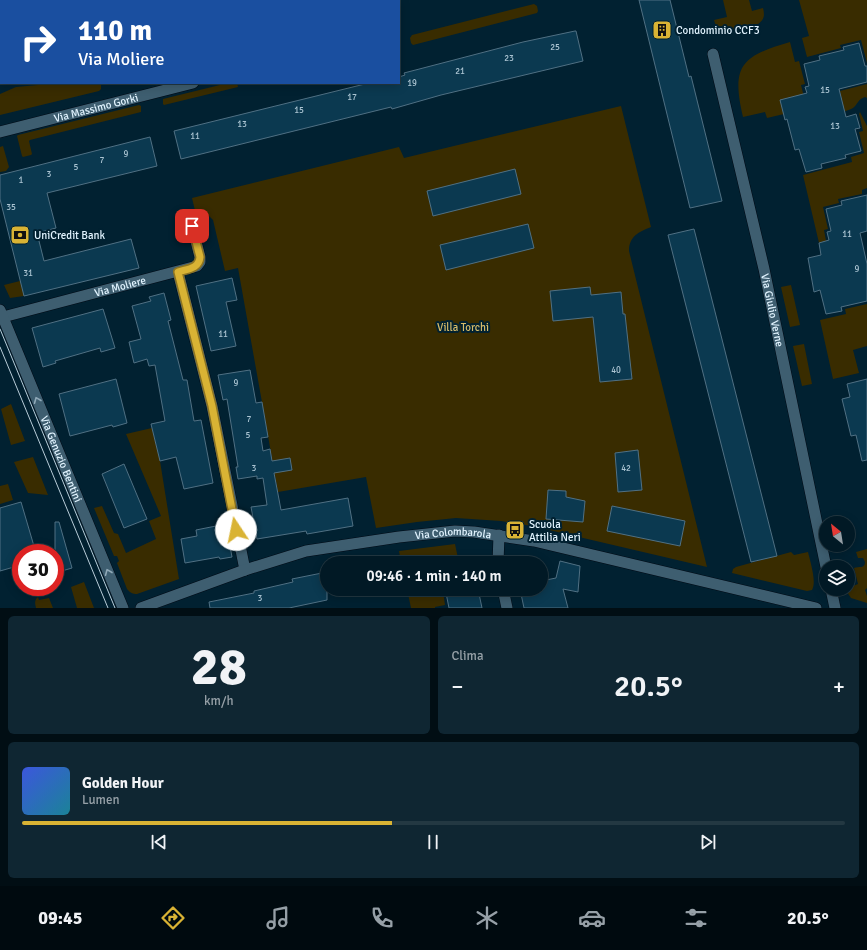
<!DOCTYPE html>
<html lang="it">
<head>
<meta charset="utf-8">
<style>
  :root { --surface:#011925; --page:#0f2632; --text:#f1f3f6; --muted:#96a0a7; --line:#233842; --accent:#d9b334 }
  body { margin:0; font-family:Signika,sans-serif; background:var(--page); color:var(--text); height:100vh; display:flex; flex-direction:column; font-size:15px; white-space:nowrap }
  * { box-sizing:border-box; margin:0 }
  p { font-size:13px; color:var(--muted) }
  .icon { flex:none; width:22px; height:22px; fill:none; stroke:currentColor; stroke-width:2; stroke-linecap:round; stroke-linejoin:round }
  .map { position:relative; height:608px; overflow:hidden }
  .drawer { display:flex; flex-direction:column; gap:8px; padding:8px; background:#010e14; flex:1 }
  .drawer>* { flex:none }
  .top-card { position:absolute; left:0px; top:0px; width:400px; height:84px; box-shadow:0 2px 10px #0003,0 0 0 1px var(--line); background:#1a4fa0; color:#fff; overflow:hidden }
  .needle { width:26px; rotate:330deg }
  .controls { position:absolute; left:819px; top:516px; display:grid; gap:8px }
  .controls a { display:grid; place-items:center; width:36px; height:36px; border-radius:50%; background:var(--surface); box-shadow:0 2px 10px #0003,0 0 0 1px var(--line); font-size:20px }
  .speed { position:absolute; left:12px; top:544px; display:flex; gap:8px; font-size:20px; font-weight:700; text-align:center }
  .speed>* { display:grid; place-content:center; width:52px; height:52px; border-radius:50%; background:var(--surface); box-shadow:0 2px 10px #0003,0 0 0 1px var(--line); line-height:1 }
  .speed .limit { border:6px solid #d22; background:#fff; color:#111 }
  .pin { position:absolute; display:grid; place-items:center; width:34px; height:34px; color:#fff; margin:-17px; border-radius:8px; box-shadow:0 2px 6px #0006 }
  .me { position:absolute; width:44px; margin:-22px; rotate:349deg; stroke-linejoin:round; filter:drop-shadow(0 0 3px #0008) }
  .turn { display:flex; align-items:center; gap:14px; height:84px; padding:0 12px; font-size:18px }
  .turn .icon { width:52px; height:52px; stroke-width:2.5 }
  .turn b { display:block; font-size:28px; line-height:34px }
  .big { font-size:30px; font-weight:600; line-height:1.1 }
  .drawer .widget { flex:1; display:flex; flex-direction:column; justify-content:center; gap:6px; min-width:0; padding:0 14px; border-radius:6px; background:var(--page) }
  .drawer .dial { align-items:center; gap:0 }
  .dial b { font-size:52px; line-height:1 }
  .song { display:flex; align-items:center; gap:12px }
  .cover { width:48px; height:48px; border-radius:6px; background:linear-gradient(135deg,hsl(230 70% 55%),hsl(190 70% 35%)) }
  .played { height:4px; border-radius:2px; background:linear-gradient(90deg,var(--accent) 45%,var(--line) 45%) }
  .keys { display:flex; justify-content:space-around; direction:ltr }
  .heat { display:flex; justify-content:space-between; align-items:center; font-size:22px; direction:ltr }
  .drawer .tiles { flex:1; display:grid; gap:8px; grid-template-columns:1fr 1fr }
  .widget:last-child { grid-column:span 2 }
  .trip { position:absolute; left:320px; top:556px; width:228px; height:40px; border-radius:20px; background:var(--surface); box-shadow:0 2px 10px #0003,0 0 0 1px var(--line); font-weight:600; line-height:40px; text-align:center }
  .menu { display:flex; height:64px; justify-content:space-around; align-items:center; background:#000a0f; color:var(--muted) }
  .menu .icon { width:28px; height:28px }
  .menu .on { color:var(--accent) }
  .menu b { font-size:18px; color:var(--text) }
  .map>svg:first-child { display:block }
</style>
</head>
<body>
<div class="map">
<svg width="867" height="608" viewBox="0 0 867 608">
  <rect width="100%" height="100%" fill="#012131"/>
  <path fill="#392c00" d="M723,0h26l3,11 11,-3c2,8 1,12 -5,16l-34,8c-7,-1 -8,-6 -10,-12l13,-3z
    M799,0h68v63l-6,-23 -21,5 1,3 -34,9 -5,-19 7,-2z
    M534,4l3,2 1,5 -1,2 -124,32 -2,-2 -1,-5 2,-3z
    M790,42l5,20 4,-1 6,23 -4,1 4,16 -21,13 -17,4 -2,-6 -22,5c-12,-51 -2,-61 47,-75z
    M46,83h55v6l-2,2 -99,24v-21l16,-7 22,-2z
    M228,83h9l1,4 -74,18 -1,-1v-5z
    M867,84v14l-2,-1c-7,2 -7,7 -12,11 -6,4 -16,4 -23,6l-1,-6 14,-4 -3,-13z
    M139,105l2,1v6l-111,28 -1,1 3,13 -1,1 -8,2 -1,-1 -5,-20 1,-1z
    M621,106l30,121c-12,5 -22,9 -22,24l78,316 -175,-41 -31,-5 -45,-3 -39,4 -41,6 -10,-51 -88,15 -40,-224 -13,3 -12,-51 -4,-4 -12,3 -5,-21 207,-51 5,11z
    M860,112l7,14v62l-5,2v4l-24,5 1,4 -16,4 5,22 -4,1 3,16v7l-2,-12 -6,2 -16,-68 49,-13 -1,-5 13,-4 -5,-21 4,-1 -4,-17z
    M3,146l6,21 -3,4 -6,1v-25z
    M20,281l4,15 -14,2 -6,-13z
    M791,285l9,40 -10,2 -9,-40z
    M867,304v42l-14,4 6,23 -26,6 -13,-59 26,-6 -1,-5z
    M804,344l8,40 -10,2 -9,-40z
    M11,404l14,37 -14,4 -10,-36z
    M152,428l8,33 19,118 -42,15c-4,0 -7,-1 -10,-5l-10,-26 2,-2 -2,-5h-3l-20,-48 8,-2 12,27 4,1 8,19 30,-14 -7,-18 12,-5 -35,-82z
    M33,457l15,38 -20,-2 -14,-31z
    M8,484l5,16 -13,4v-18z
    M455,544l4,19h-58l-2,-12z
    M867,549v39l-2,2 2,6v7l-16,-5 -6,-9 13,-5 -4,-16c5,-2 11,1 11,-6l-2,-4h-5l-2,-6z
    M791,552l3,3 14,-3c2,9 9,30 4,38l-5,1 -75,-18 1,-4 3,-2z
    M84,582l10,26h-17l-6,-21z
    M407,589h45l-9,2 2,14 -10,2v1h-24z
    M38,597l1,3 10,-2 4,10h-17c-1,-4 -2,-8 2,-11z"/>
  <path fill="#0b3950" stroke="#507083" d="M639,0h31l19,77 2,-1 31,125 -32,7z
    M575,31h1l7,30 -142,34 -49,14 -1,-2 -210,52 -7,-28 195,-48h30v-6l6,-2 -1,-2 119,-31z
    M859,43l6,23h2v16l-28,7 7,28 10,-3 4,14 -5,1 6,22 -16,4 1,3 -25,6 1,4 -16,4 -7,-23 -4,1 -8,-31 -2,1 -5,-20 27,-7 -2,-6 4,-1 -5,-22 16,-4 -1,-4 25,-6 -1,-3z
    M150,137l7,29 -110,27 9,35 -19,5 7,28 87,-22 8,29 -115,28 -24,-97v-24z
    M515,169l6,25 -88,22 -6,-25z
    M867,195v36l-7,2 7,31v37l-26,6 1,4 -16,3 -6,-24 -6,2 -6,-34 13,-3 -2,-12 10,-3 -2,-8 4,-1 -5,-22 16,-4 -1,-4z
    M528,224l6,24 -88,22 -6,-25z
    M694,229l83,327 -26,6 -83,-327z
    M232,278l5,22 -11,2 10,44 -25,5 -15,-65z
    M590,287l1,8 30,-3 2,22h2l7,65 -32,3 -7,-65 -40,4 -3,-30z
    M164,293l7,27 -3,1 15,59h4l7,41 7,-1 12,63 -29,6 -8,-32 -16,4 -9,-37 14,-3 -10,-56 -6,1 -2,-7 -13,4 -5,-21 12,-3 -9,-33 19,-5 -2,-4z
    M103,309l12,39 -14,4 -1,-4 -45,13 1,2 -13,4 -11,-39z
    M250,370l6,33 6,-1 6,35 -7,1 2,13 7,-2 2,12 18,-3 2,12 -18,3 7,37 67,-12 5,28 -46,8 -1,-3 -49,8 -6,-32 16,-2 -4,-27 -6,1v-3l-19,3 -2,-12h2l-11,-68 -4,1 -5,-25z
    M116,379l11,44 -14,4 -1,-2 -42,11 -11,-42z
    M867,379v81l-5,1 -6,-26 -5,1 -9,-37 8,-2 -3,-13z
    M638,450l4,40 -24,2 -3,-39z
    M124,464l23,55 -23,9 -22,-54z
    M548,490l18,1v6l19,4 -2,21 -37,-3z
    M21,502l15,51h-15v12l-21,6v-63z
    M612,506l73,15 -5,25 -73,-15z
    M55,522h4l13,46 -17,5z
    M226,524l6,33 -12,2 -1,-2 -34,6 -4,-24 16,-3 -1,-6z
    M560,561l20,5 -2,26 -15,-3 5,19h-44l-4,-19h21v-8l15,-3z
    M327,572v28l-38,8h-79l-1,-6 45,-9v-2l39,-9 -1,-3z
    M463,589h15l4,19h-33l-3,-15z"/>
  <g fill="none" stroke-linecap="round" stroke-linejoin="round">
    <defs>
      <g id="minor">
        <path d="M120,0l1,1"/>
        <path id="s1" d="M713,54l51,215 62,298"/>
        <path d="M0,66h1"/>
        <path id="s2" d="M0,132l193,-49"/>
        <path d="M178,272l34,134 33,164"/>
        <path id="s3" d="M3,317l194,-51 3,-4v-5l-8,-31"/>
        <path d="M498,563l1,-28"/>
        <path d="M503,589l4,19"/>
        <path d="M831,589l4,19"/>
        <path id="s4" d="M141,608l104,-38 61,-19 93,-14 56,-6 19,1 60,9 282,67"/>
      </g>
      <g id="tertiary">
        <path id="s5" d="M0,310l123,298"/>
      </g>
    </defs>
    <use href="#minor" stroke="#000a15" stroke-width="12"/>
    <use href="#tertiary" stroke="#000a15" stroke-width="12"/>
    <use href="#minor" stroke="#3e5e70" stroke-width="11"/>
    <use href="#tertiary" stroke="#3e5e70" stroke-width="11"/>
    <path stroke="#b9cdd9" stroke-width="1" d="M0,329l115,279
      M0,347l108,261"/>
  </g>
  <defs><path id="oneway-chevron" d="M-2-3.5L2.5 0L-2 3.5" fill="none" stroke-width="1.6" stroke-linecap="round" stroke-linejoin="round"/></defs>
  <g stroke="#90a9b8">
    <use href="#oneway-chevron" transform="translate(37 400) rotate(-112)"/>
    <use href="#oneway-chevron" transform="translate(108 572) rotate(-112)"/>
  </g>
  <g fill="none" stroke-linecap="round" stroke-linejoin="round">
    <defs>
      <path id="route" d="M192,226l8,31c-1,12 -13,12 -22,15l34,134 24,124"/>
    </defs>
    <use href="#route" stroke="#8d7422" stroke-width="10"/>
    <use href="#route" stroke="#d9b334" stroke-width="7"/>
  </g>
  <defs>
    <symbol id="building-square" viewBox="-11 -11 22 22"><rect x="-9" y="-9" width="18" height="18" rx="4" fill="#d9b334" stroke="#012131"/><path d="M-4-6H4V6H1V3H-1V6H-4ZM-2.5-4.3h1.7v1.8h-1.7ZM.8-4.3h1.7v1.8H.8ZM-2.5-1h1.7V.8h-1.7ZM.8-1h1.7V.8H.8Z" fill="#111"/></symbol>
    <symbol id="bank-square" viewBox="-11 -11 22 22"><rect x="-9" y="-9" width="18" height="18" rx="4" fill="#d9b334" stroke="#012131"/><path d="M-6-4H6V4H-6ZM0-2.3a2.3 2.3 0 1 0 0 4.6a2.3 2.3 0 1 0 0-4.6Z" fill="#111"/></symbol>
    <symbol id="bus-square" viewBox="-11 -11 22 22"><rect x="-9" y="-9" width="18" height="18" rx="4" fill="#d9b334" stroke="#012131"/><path d="M-5-6H5V4H4V6H2V4H-2V6H-4V4H-5ZM-3.5-4V0h7V-4ZM-3.5 1.2v1.5H-2V1.2ZM2 1.2v1.5H3.5V1.2Z" fill="#111"/></symbol>
  </defs>
  <g fill-rule="evenodd">
    <use href="#building-square" x="651" y="19" width="22" height="22"/>
    <use href="#bank-square" x="9" y="224" width="22" height="22"/>
    <use href="#bus-square" x="504" y="519" width="22" height="22"/>
  </g>
  <g text-anchor="middle" stroke-width="4" stroke-linejoin="round" paint-order="stroke">
    <g font-size="9" fill="#acc5d3">
      <text x="555" y="50">25</text>
      <text x="509" y="61">23</text>
      <text x="460" y="74">21</text>
      <text x="412" y="86">19</text>
      <text x="825" y="93">15</text>
      <text x="352" y="100">17</text>
      <text x="299" y="113">15</text>
      <text x="242" y="127">13</text>
      <text x="835" y="129">13</text>
      <text x="195" y="139">11</text>
      <text x="126" y="157">9</text>
      <text x="102" y="163">7</text>
      <text x="76" y="170">5</text>
      <text x="49" y="177">3</text>
      <text x="21" y="183">1</text>
      <text x="11" y="210">35</text>
      <text x="847" y="237">11</text>
      <text x="857" y="272">9</text>
      <text x="28" y="276">31</text>
      <text x="223" y="337">11</text>
      <text x="616" y="373">40</text>
      <text x="236" y="386">9</text>
      <text x="249" y="422">7</text>
      <text x="248" y="438">5</text>
      <text x="254" y="471">3</text>
      <text x="626" y="471">42</text>
      <text x="260" y="601">3</text>
    </g>
    <g font-size="11" fill="#e2f4ff" stroke="#012131" text-anchor="start">
      <text x="676" y="34">Condominio CCF3</text>
      <text x="34" y="239">UniCredit Bank</text>
      <text x="529" y="528">Scuola<tspan x="529" dy="13">Attilia Neri</tspan></text>
    </g>
    <g font-size="11" fill="#e2f4ff" stroke="#012131">
      <text dy="4" stroke="none"><textPath href="#s2" startOffset="99">Via Massimo Gorki</textPath></text>
      <text dy="4" stroke="none"><textPath href="#s3" startOffset="121">Via Moliere</textPath></text>
      <text dy="4" stroke="none"><textPath href="#s1" startOffset="263">Via Giulio Verne</textPath></text>
      <text dy="4" stroke="none"><textPath href="#s5" startOffset="161">Via Genuzio Bentini</textPath></text>
      <text dy="4" stroke="none"><textPath href="#s4" startOffset="323">Via Colombarola</textPath></text>
    </g>
    <g font-size="11" fill="#d7bc69" stroke="#012131">
      <text x="463" y="331">Villa Torchi</text>
    </g>
  </g>
</svg>
<div class="controls">
<a><svg class="needle" viewBox="-14 -14 28 28"><path d="M0-13l5 13h-10z" fill="#e53935"/><path d="M0 13l5-13h-10z" fill="#96a0a7"/></svg></a>
<a><svg class="icon" aria-label="layers" viewBox="0 0 24 24"><path d="M12 4l9 5-9 5-9-5zM3 14l9 5 9-5"/></svg></a>
</div>
<div class="speed"><div class="limit">30</div></div>
<div class="pin" style="left:192px;top:226px;background:#d93025"><svg class="icon" aria-label="arrive" viewBox="0 0 24 24"><path d="M6 21V4h12l-3 4 3 4H6"/></svg></div>
<svg class="me" style="left:236px;top:530px" viewBox="-20 -20 40 40"><circle r="19" fill="#fff"/><path d="M0-13L10 11 0 6-10 11z" fill="#d9b334"/></svg>
<div class="trip">09:46 · 1 min · 140 m</div>
<div class="top-card">
<div class="turn"><svg class="icon" aria-label="right" viewBox="0 0 24 24"><path d="M7 20v-9h11M14 6l5 5-5 5"/></svg><div><b>110 m</b>Via Moliere</div></div>
</div>
</div>
<section class="drawer">
<div class="tiles">
<div class="widget dial"><b>28</b><p>km/h</p></div>
<div class="widget"><p>Clima</p>
<div class="heat"><a>−</a><b class="big">20.5°</b><a>+</a></div>
</div>
<div class="widget">
<div class="song"><i class="cover"></i><div><b>Golden Hour</b><p>Lumen</p></div></div>
<div class="played"></div>
<div class="keys"><svg class="icon" aria-label="previous" viewBox="0 0 24 24"><path d="M18 5L8 12l10 7zM5 5v14"/></svg><svg class="icon" aria-label="pause" viewBox="0 0 24 24"><path d="M8 5v14M16 5v14"/></svg><svg class="icon" aria-label="next" viewBox="0 0 24 24"><path d="M6 5l10 7-10 7zM19 5v14"/></svg></div>
</div>
</div>
</section>
<nav class="menu">
<b>09:45</b>
<svg class="icon on" aria-label="directions" viewBox="0 0 24 24"><path d="M12 3l9 9-9 9-9-9zM9 14v-3h6M13 9l2 2-2 2"/></svg>
<svg class="icon" aria-label="music" viewBox="0 0 24 24"><path d="M9 18V5l10-2v13"/><circle cx="6" cy="18" r="3"/><circle cx="16" cy="16" r="3"/></svg>
<svg class="icon" aria-label="phone" viewBox="0 0 24 24"><path d="M5 4h4l2 5-3 2q2 4 5 5l2-3 5 2v4C11 20 4 13 5 4z"/></svg>
<svg class="icon" aria-label="climate" viewBox="0 0 24 24"><path d="M12 3v18M4 7l16 10M4 17L20 7"/></svg>
<svg class="icon" aria-label="car" viewBox="0 0 24 24"><path d="M5 17H2v-5l4-1 3-4h7l3 4 3 1v5h-3M9 17h6M6 11h13"/><circle cx="7" cy="17" r="2"/><circle cx="17" cy="17" r="2"/></svg>
<svg class="icon" aria-label="filters" viewBox="0 0 24 24"><path d="M4 7h16M4 17h16"/><circle cx="9" cy="7" r="2"/><circle cx="15" cy="17" r="2"/></svg>
<b>20.5°</b>
</nav>
</body>
</html>
